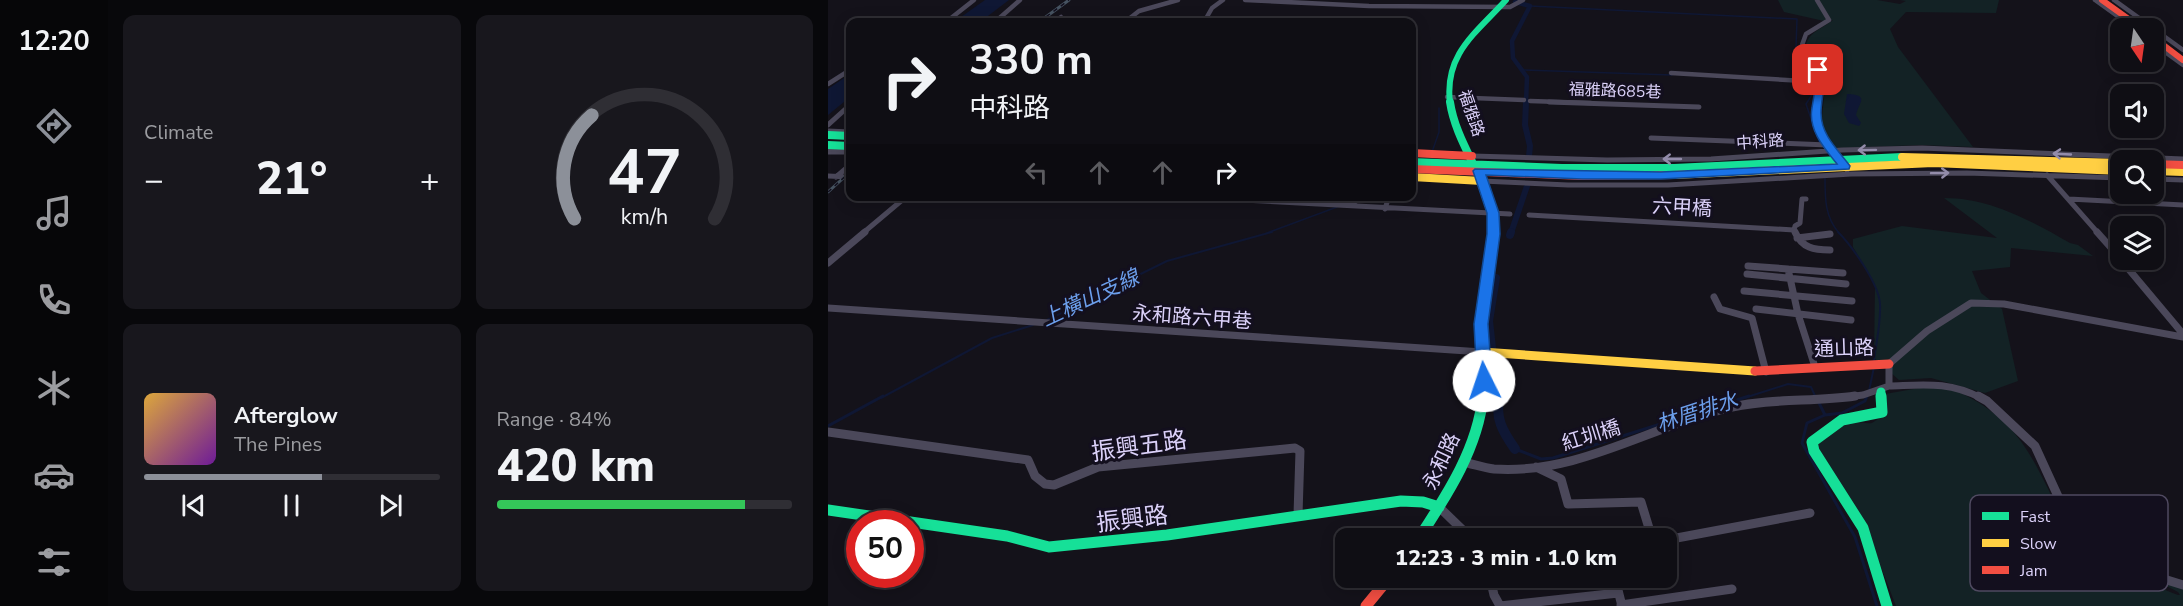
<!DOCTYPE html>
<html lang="en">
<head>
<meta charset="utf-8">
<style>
  :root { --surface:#0f0e14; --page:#18171d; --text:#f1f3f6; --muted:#9b9ca0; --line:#2f2e34; --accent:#8c9099 }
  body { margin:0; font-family:"Nunito Sans","Noto Sans TC",sans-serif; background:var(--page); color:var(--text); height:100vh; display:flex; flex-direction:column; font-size:22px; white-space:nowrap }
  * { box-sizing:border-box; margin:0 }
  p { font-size:20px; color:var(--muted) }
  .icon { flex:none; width:33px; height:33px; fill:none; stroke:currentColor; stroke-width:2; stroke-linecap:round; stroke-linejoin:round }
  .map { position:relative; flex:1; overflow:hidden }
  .details { display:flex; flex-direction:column; gap:15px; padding:15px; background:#08080b; width:720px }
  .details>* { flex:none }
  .guide { position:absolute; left:18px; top:18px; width:570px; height:183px; border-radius:12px; box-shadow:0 3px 15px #0003,0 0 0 2px var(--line); background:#0f0e14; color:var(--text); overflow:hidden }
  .needle { width:39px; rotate:167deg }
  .buttons { position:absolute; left:1282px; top:18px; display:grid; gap:12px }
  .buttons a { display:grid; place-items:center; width:54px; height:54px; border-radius:12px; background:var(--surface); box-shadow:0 3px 15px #0003,0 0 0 2px var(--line); font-size:30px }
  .speed { position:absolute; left:18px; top:510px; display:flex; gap:12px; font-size:30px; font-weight:700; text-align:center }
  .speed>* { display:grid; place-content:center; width:78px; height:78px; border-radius:50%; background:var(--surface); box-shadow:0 3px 15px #0003,0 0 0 2px var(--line); line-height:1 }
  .speed .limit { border:9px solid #d22; background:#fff; color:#111 }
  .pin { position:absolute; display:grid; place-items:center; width:51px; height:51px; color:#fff; margin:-26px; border-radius:12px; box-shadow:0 3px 9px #0006 }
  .me { position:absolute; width:66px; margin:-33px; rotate:356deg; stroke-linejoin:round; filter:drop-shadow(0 0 4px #0008) }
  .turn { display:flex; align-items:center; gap:21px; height:126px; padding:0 24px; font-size:27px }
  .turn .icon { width:78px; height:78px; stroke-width:2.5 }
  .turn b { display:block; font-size:42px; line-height:51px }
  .lanes { display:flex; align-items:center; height:57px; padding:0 24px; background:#0003; justify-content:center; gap:30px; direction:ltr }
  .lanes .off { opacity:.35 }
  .big { font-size:45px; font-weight:800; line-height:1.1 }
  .details .card { flex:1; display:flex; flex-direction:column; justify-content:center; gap:9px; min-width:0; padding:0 21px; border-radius:12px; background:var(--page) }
  .details .dial { align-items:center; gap:0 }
  .dial svg { height:156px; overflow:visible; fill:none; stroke:var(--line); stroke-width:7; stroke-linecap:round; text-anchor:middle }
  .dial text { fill:var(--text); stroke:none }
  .song { display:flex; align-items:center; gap:18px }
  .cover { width:72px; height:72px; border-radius:9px; background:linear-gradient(135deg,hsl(40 70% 55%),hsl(280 70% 35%)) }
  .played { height:6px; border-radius:3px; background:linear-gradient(90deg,var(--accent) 60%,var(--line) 60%) }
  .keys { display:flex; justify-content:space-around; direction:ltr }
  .heat { display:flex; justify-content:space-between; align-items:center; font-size:33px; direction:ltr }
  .charge { height:9px; border-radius:4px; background:linear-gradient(90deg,#34c759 84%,var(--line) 0) }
  .details .tiles { flex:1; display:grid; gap:15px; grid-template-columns:repeat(2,1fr) }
  .trip { position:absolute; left:507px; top:528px; width:342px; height:60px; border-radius:12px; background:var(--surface); box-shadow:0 3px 15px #0003,0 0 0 2px var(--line); font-weight:800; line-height:60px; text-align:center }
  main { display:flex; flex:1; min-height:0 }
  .menu { display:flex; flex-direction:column; width:108px; justify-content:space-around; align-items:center; background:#060608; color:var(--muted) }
  .menu .icon { width:42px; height:42px }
  .menu .current { color:var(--accent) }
  .menu b { font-size:27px; color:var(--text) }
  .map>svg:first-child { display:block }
</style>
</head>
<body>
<main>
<nav class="menu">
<b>12:20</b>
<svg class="icon current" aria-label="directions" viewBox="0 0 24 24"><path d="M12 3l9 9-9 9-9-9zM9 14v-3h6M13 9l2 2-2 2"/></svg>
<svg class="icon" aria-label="music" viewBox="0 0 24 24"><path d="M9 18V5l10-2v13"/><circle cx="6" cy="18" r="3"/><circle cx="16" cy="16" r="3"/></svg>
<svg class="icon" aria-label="phone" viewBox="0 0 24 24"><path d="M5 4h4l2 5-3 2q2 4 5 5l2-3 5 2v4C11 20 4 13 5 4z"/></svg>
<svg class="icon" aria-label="climate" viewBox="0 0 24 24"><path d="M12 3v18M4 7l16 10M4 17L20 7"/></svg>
<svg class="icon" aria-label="car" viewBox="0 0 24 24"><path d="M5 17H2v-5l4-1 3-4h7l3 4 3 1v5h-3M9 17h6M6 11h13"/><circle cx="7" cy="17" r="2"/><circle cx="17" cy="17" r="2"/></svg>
<svg class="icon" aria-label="filters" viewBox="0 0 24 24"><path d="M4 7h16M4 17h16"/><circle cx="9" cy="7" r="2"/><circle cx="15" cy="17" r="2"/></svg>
</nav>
<section class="details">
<div class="tiles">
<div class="card"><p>Climate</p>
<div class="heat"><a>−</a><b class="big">21°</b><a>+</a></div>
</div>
<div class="card dial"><svg viewBox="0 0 100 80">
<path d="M14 69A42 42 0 1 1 86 69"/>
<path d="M14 69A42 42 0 0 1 23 16" stroke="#8c9099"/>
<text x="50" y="56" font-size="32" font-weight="700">47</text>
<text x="50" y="72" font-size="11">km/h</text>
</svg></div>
<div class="card">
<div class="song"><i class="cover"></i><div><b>Afterglow</b><p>The Pines</p></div></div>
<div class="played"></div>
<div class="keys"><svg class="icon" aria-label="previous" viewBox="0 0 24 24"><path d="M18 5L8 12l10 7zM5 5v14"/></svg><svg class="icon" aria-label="pause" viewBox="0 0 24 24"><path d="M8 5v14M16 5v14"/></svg><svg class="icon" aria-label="next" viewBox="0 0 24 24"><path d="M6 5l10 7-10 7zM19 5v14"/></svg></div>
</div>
<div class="card"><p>Range · 84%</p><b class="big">420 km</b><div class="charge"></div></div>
</div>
</section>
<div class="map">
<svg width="1355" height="606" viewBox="0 0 1355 606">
  <rect width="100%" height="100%" fill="#14121a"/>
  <path fill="#132225" d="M950,0h99l23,4 6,-3 -6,-1h99l-3,13 -90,-1 -16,17 8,18 75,100 -52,-2 -85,3 -15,-22 5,-48 -20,-33c3,-13 17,-17 27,-25l-9,1 -40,-9z
    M1116,198c47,0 87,23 126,45l8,2 15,11 -82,-8 -1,19 -38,4 9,22 21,16 16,72 -33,12 -54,-15 -32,2 -25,-22 1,-73 -22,-38v-8l49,-13 95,12z
    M1114,384c50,22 74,41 99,91 9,17 17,36 29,52 26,34 70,53 108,68h2l-2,-3 -40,-21 45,14v21h-287l-27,-70 -52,-90c5,-11 24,-22 35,-24 7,-1 13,2 20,1l12,-8 1,-21z"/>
  <path fill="#0f1734" d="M157,0h24l-29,22h-26z
    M22,74v23l-22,18v-26z
    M1019,94c23,1 12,8 9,21l5,8 -2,3 -10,-3 -5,-9z"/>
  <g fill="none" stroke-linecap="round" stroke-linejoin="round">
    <path stroke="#0f1734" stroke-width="1.5" d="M702,6l267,13 -2,56 9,5
      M693,70l151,5
      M982,83l3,10 -7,11 13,38
      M604,152l7,-20v-24
      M997,178c0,21 0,39 14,55
      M439,233l70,-26"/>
    <path stroke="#0f1734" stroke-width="2" d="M1010,232c14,14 41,52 42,72 1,19 -4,39 -6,57
      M219,320l120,-59 105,-29
      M1041,391l5,-24
      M53,398l111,-60 41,-13
      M916,398l44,-14 23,3 5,11"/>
    <path stroke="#0f1734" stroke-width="3" d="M991,403l6,12 -18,8 -5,20 53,94 22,69
      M862,415l59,-19
      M997,415l17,-2 23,-12 2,-5
      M0,426l55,-30
      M687,449l26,10 12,-1 117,-37"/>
    <path stroke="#0f1734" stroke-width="4.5" d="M690,0l-3,2 15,4 -18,35 1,17 14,19 -1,26"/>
    <path stroke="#0f1734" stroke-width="6" d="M698,102l-1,23 5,21 -1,10
      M683,233l16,-47"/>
    <path stroke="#0f1734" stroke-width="8" d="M682,235l1,-3
      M668,278l-7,43 3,27 12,35 -4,15"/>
    <path stroke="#0f1734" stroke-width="10" d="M672,396c-6,21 3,36 15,53"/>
    <path stroke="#4b485a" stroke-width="4.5" d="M417,0l124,6 141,1 13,-7
      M989,0l12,20 -23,14 -4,11 19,32 -4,26
      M1267,0l39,28
      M1286,0l39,28
      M118,22l28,-22
      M167,22l25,-22
      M226,22l7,-5
      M297,22l14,-11 39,-11
      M376,22l8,-14 11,-8
      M1326,29l29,21
      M1326,44l29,21
      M843,73l150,9
      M0,84l22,-14
      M619,97l77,3
      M702,101l61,2"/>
    <path stroke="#4b485a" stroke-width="5" d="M721,102l150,5
      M989,102v24l30,44
      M0,125l22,-20
      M0,131l22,1
      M823,138l177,7
      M0,152h22
      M644,156l135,4 104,-1 131,-9 80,-2 261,11
      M1219,175l51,58
      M0,176l22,1
      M8,177l14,-12
      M1326,179l29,1
      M654,181l86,4h100l183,-11 116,-1 154,5
      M338,196l344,18
      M1241,199l114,6
      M519,205l20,-9
      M557,209l4,-13
      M701,215l265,15 1,-4 5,-3 2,-24h4
      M966,230l1,3
      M35,233l44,-37"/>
    <path stroke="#4b485a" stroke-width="7" d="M967,232c7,16 19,18 35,18
      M1269,232l24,27
      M969,238l33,-4
      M1293,260l62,74
      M0,263l37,-31
      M920,266l95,7
      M960,269l10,45 17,53
      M919,274l99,10
      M916,291l108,10
      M886,297l6,12 32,9 14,54
      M0,308l654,44
      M928,309l95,11
      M1061,386c35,-1 59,-5 92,12
      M1011,398l24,-3 26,-9v-22l38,-33 44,-28 33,1 179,33"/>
    <path stroke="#4b485a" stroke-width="9" d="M1150,396l9,5 48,45 27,59 37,44 39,22 45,14
      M0,432l200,28 7,16 10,8 9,1 44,-18 197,-19 5,3 -2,64
      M635,462c10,2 21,6 31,7 85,6 158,-44 238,-62 41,-9 82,-5 123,-11
      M708,467l25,12 7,25 73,-2 11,36
      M611,507l32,31
      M838,540l144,-27
      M662,578l4,17 6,11
      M787,578l7,28
      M793,605l111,-16
      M672,606l118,-13"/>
    <path stroke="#16e098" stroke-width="6" d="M622,103c-6,-49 26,-70 56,-103"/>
    <path stroke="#16e098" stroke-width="8" d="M622,102c7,47 44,82 43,131
      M584,162l150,6h112l228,-11"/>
    <path stroke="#16e098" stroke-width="9" d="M1053,392v6
      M654,398l2,-19 -3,-64 12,-83"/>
    <path stroke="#16e098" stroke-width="11" d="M1053,396l1,16 -40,8 -30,22 2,9 49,77 24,78
      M0,510l179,26 42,11 118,-12 234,-34 22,1 16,5
      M591,538c28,-43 59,-90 64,-142"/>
    <path stroke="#ffcf43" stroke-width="8" d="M1074,157l219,6
      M1326,171l29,1
      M846,175l259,-12 188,8
      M584,177l70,4"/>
    <path stroke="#ffcf43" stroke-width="9" d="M654,352l273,19"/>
    <path stroke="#f24e42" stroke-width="6" d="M1274,0l39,28
      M1326,38l29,22"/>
    <path stroke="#f24e42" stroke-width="8" d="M584,153l60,3
      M1326,164l29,1
      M584,169l170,7 92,-1"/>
    <path stroke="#f24e42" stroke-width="9" d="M927,371l134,-7"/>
    <path stroke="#f24e42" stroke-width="11" d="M538,606l23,-28"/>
    <defs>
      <path id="rail" d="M211,22l30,-22
        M0,192l22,-20"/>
    </defs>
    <use href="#rail" stroke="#465361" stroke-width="3"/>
    <use href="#rail" stroke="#130f1e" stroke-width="1.5" stroke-dasharray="4.5" stroke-linecap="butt"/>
    <path stroke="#4b485a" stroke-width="5" d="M0,149l22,1"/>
    <path stroke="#16e098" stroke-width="8" d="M0,135l22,1
      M0,145l22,1"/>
  </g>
  <defs><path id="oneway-shaft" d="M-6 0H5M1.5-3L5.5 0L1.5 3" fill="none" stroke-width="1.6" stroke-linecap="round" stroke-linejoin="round" transform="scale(1.5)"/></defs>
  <g stroke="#938caa">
    <use href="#oneway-shaft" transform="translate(1039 150) rotate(179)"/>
    <use href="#oneway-shaft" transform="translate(1234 154) rotate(-177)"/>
    <use href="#oneway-shaft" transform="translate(844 159) rotate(180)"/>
    <use href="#oneway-shaft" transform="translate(1112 173) rotate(-1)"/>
  </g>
  <path fill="#1a73e8" stroke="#114b97" stroke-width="1.5" d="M990,68l4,2c5,16 -1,27 -1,43 0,22 17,37 29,53l-1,3 -188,10h-79l-96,-4 13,38 1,21 -12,90 4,57 -2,4h-11l-2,-4 -3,-57 13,-90v-21l-14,-42 2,-2 186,3 176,-8c-13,-16 -29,-34 -25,-56 2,-14 5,-24 1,-38z"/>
  <g text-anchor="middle" stroke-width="6" stroke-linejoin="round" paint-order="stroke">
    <g font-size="16" fill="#dbd1f9" stroke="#130f1e">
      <text transform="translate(787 90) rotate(2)" y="6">福雅路685巷</text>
      <text transform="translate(644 113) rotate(71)" y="6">福雅路</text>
      <text transform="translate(932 141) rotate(-4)" y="6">中科路</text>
    </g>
    <g font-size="20" fill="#dbd1f9" stroke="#130f1e">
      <text transform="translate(854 207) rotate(3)" y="7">六甲橋</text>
      <text transform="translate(364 317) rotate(4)" y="7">永和路六甲巷</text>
      <text transform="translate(1016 348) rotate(-2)" y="7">通山路</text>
      <text transform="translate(763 435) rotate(-17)" y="7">紅圳橋</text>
      <text transform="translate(613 461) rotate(-65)" y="7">永和路</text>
    </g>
    <g font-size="21" font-style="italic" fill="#6c9fec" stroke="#130f1e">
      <text transform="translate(262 298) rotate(-25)" y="7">上橫山支線</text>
      <text transform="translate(869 412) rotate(-18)" y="7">林厝排水</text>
    </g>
    <g font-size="24" fill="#dbd1f9" stroke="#130f1e">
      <text transform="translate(311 446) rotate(-8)" y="8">振興五路</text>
      <text transform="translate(304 519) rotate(-7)" y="8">振興路</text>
    </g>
  </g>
  <rect x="1142" y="495" width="198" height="96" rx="9" fill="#130f1e" stroke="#4f4960" stroke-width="1.5"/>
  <rect x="1154" y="512" width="27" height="8" fill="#16e098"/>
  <rect x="1154" y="539" width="27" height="8" fill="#ffcf43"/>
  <rect x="1154" y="566" width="27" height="8" fill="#f24e42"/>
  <g font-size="16" fill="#dbd1f9">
    <text x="1192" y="522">Fast</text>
    <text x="1192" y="549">Slow</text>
    <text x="1192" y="576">Jam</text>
  </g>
</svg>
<div class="buttons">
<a><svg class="needle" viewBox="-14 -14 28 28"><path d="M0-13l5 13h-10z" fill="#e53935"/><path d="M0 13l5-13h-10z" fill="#9b9ca0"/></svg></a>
<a><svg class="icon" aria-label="sound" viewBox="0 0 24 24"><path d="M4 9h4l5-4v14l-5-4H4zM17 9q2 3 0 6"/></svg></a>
<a><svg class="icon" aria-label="search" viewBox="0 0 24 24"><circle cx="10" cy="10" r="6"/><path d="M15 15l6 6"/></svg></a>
<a><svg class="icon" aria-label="layers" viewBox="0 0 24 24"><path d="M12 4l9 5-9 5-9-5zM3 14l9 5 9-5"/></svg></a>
</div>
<div class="speed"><div class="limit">50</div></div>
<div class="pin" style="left:990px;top:70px;background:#d93025"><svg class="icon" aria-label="arrive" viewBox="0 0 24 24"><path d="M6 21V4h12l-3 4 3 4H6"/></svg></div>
<svg class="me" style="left:656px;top:381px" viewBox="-20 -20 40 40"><circle r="19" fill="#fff"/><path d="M0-13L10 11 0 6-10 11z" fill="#1a73e8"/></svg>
<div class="trip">12:23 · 3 min · 1.0 km</div>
<div class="guide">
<div class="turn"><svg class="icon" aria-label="right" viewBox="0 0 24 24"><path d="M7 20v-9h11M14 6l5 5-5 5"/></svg><div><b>330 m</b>中科路</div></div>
<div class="lanes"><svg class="icon off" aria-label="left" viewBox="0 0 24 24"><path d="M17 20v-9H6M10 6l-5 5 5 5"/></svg><svg class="icon off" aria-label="ahead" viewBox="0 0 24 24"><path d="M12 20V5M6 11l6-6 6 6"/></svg><svg class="icon off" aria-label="ahead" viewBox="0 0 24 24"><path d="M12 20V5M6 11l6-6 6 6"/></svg><svg class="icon" aria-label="right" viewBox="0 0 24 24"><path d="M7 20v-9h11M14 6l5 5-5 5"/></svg></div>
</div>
</div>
</main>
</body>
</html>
